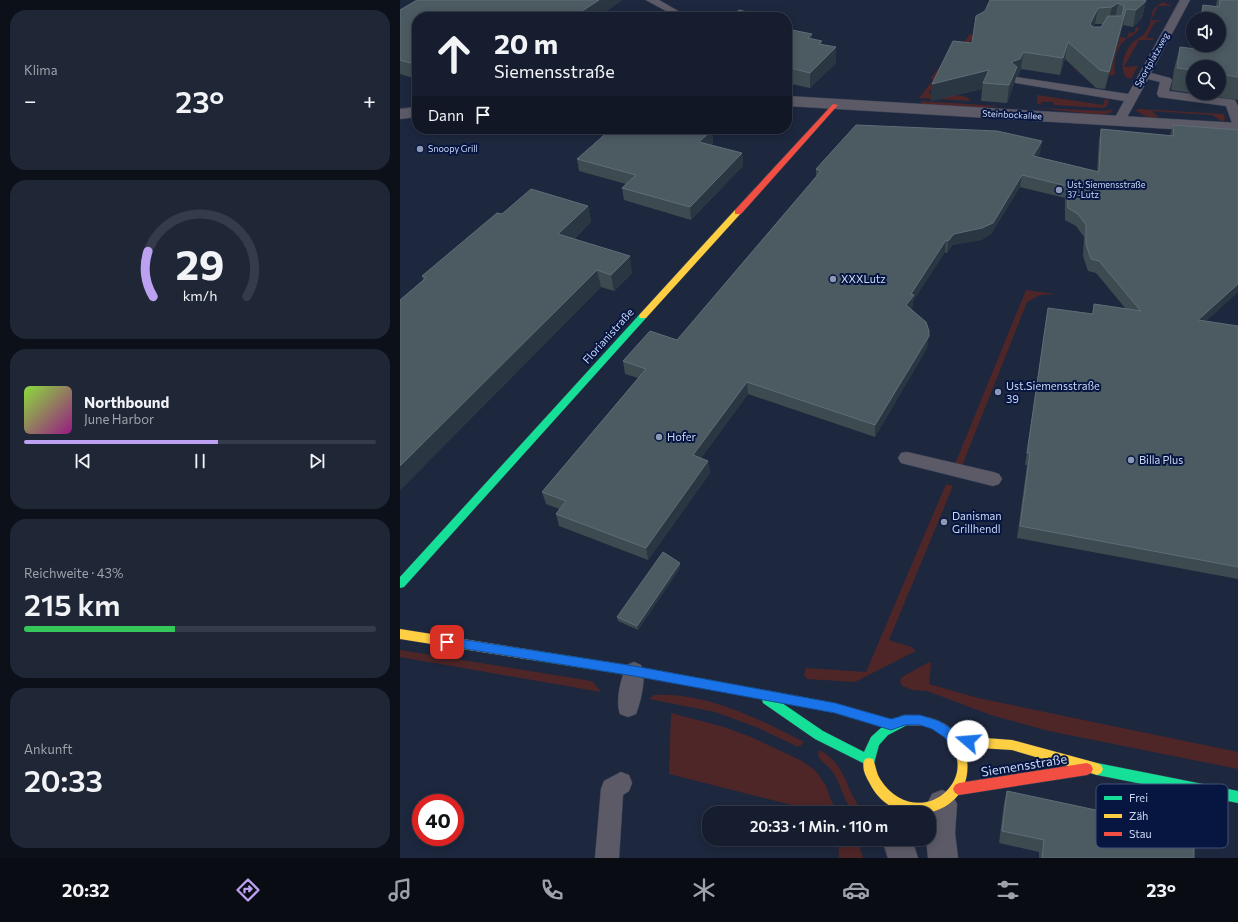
<!DOCTYPE html>
<html lang="de">
<head>
<meta charset="utf-8">
<style>
  :root { --surface:#161d2e; --page:#1f2636; --text:#f1f3f6; --muted:#9ea2aa; --line:#353b4a; --accent:#bca0f2 }
  body { margin:0; font-family:Commissioner,sans-serif; background:var(--page); color:var(--text); height:100vh; display:flex; flex-direction:column; font-size:15px; white-space:nowrap }
  * { box-sizing:border-box; margin:0 }
  p { font-size:13px; color:var(--muted) }
  .icon { flex:none; width:22px; height:22px; fill:none; stroke:currentColor; stroke-width:2; stroke-linecap:round; stroke-linejoin:round }
  .map { position:relative; flex:1; overflow:hidden }
  .sheet { display:flex; flex-direction:column; gap:10px; padding:10px; background:#0c1019; width:400px }
  .sheet>* { flex:none }
  .banner { position:absolute; left:12px; top:12px; width:380px; height:122px; border-radius:16px; box-shadow:0 2px 10px #0003,0 0 0 1px var(--line); background:#161d2e; color:var(--text); overflow:hidden }
  .buttons { position:absolute; left:786px; top:12px; display:grid; gap:8px }
  .buttons a { display:grid; place-items:center; width:40px; height:40px; border-radius:50%; background:var(--surface); box-shadow:0 2px 10px #0003,0 0 0 1px var(--line); font-size:20px }
  .speed { position:absolute; left:12px; top:794px; display:flex; gap:8px; font-size:20px; font-weight:700; text-align:center }
  .speed>* { display:grid; place-content:center; width:52px; height:52px; border-radius:50%; background:var(--surface); box-shadow:0 2px 10px #0003,0 0 0 1px var(--line); line-height:1 }
  .speed .limit { border:6px solid #d22; background:#fff; color:#111 }
  .pin { position:absolute; display:grid; place-items:center; width:34px; height:34px; color:#fff; margin:-17px; border-radius:8px; box-shadow:0 2px 6px #0006 }
  .me { position:absolute; width:44px; margin:-22px; rotate:288deg; stroke-linejoin:round; filter:drop-shadow(0 0 3px #0008) }
  .turn { display:flex; align-items:center; gap:14px; height:84px; padding:0 16px; font-size:18px }
  .turn .icon { width:52px; height:52px; stroke-width:2.5 }
  .turn b { display:block; font-size:28px; line-height:34px }
  .then { display:flex; align-items:center; height:38px; padding:0 16px; background:#0003; gap:8px; font-size:15px }
  .big { font-size:30px; font-weight:600; line-height:1.1 }
  .sheet .widget { flex:1; display:flex; flex-direction:column; justify-content:center; gap:6px; min-width:0; padding:0 14px; border-radius:16px; background:var(--page) }
  .sheet .dial { align-items:center; gap:0 }
  .dial svg { height:104px; overflow:visible; fill:none; stroke:var(--line); stroke-width:7; stroke-linecap:round; text-anchor:middle }
  .dial text { fill:var(--text); stroke:none }
  .song { display:flex; align-items:center; gap:12px }
  .cover { width:48px; height:48px; border-radius:6px; background:linear-gradient(135deg,hsl(90 70% 55%),hsl(310 70% 35%)) }
  .played { height:4px; border-radius:2px; background:linear-gradient(90deg,var(--accent) 55%,var(--line) 55%) }
  .keys { display:flex; justify-content:space-around; direction:ltr }
  .heat { display:flex; justify-content:space-between; align-items:center; font-size:22px; direction:ltr }
  .charge { height:6px; border-radius:3px; background:linear-gradient(90deg,#34c759 43%,var(--line) 0) }
  .trip { position:absolute; left:302px; top:806px; width:234px; height:40px; border-radius:16px; background:var(--surface); box-shadow:0 2px 10px #0003,0 0 0 1px var(--line); font-weight:600; line-height:40px; text-align:center }
  .tab-bar { display:flex; height:64px; justify-content:space-around; align-items:center; background:#090c12; color:var(--muted) }
  .tab-bar .icon { width:28px; height:28px }
  .tab-bar .on { color:var(--accent) }
  .tab-bar b { font-size:18px; color:var(--text) }
  main { display:flex; flex:1; min-height:0 }
  .map>svg:first-child { display:block }
</style>
</head>
<body>
<main>
<section class="sheet">
<div class="widget"><p>Klima</p>
<div class="heat"><a>−</a><b class="big">23°</b><a>+</a></div>
</div>
<div class="widget dial"><svg viewBox="0 0 100 80">
<path d="M14 69A42 42 0 1 1 86 69"/>
<path d="M14 69A42 42 0 0 1 10 34" stroke="#bca0f2"/>
<text x="50" y="56" font-size="32" font-weight="700">29</text>
<text x="50" y="72" font-size="11">km/h</text>
</svg></div>
<div class="widget">
<div class="song"><i class="cover"></i><div><b>Northbound</b><p>June Harbor</p></div></div>
<div class="played"></div>
<div class="keys"><svg class="icon" aria-label="previous" viewBox="0 0 24 24"><path d="M18 5L8 12l10 7zM5 5v14"/></svg><svg class="icon" aria-label="pause" viewBox="0 0 24 24"><path d="M8 5v14M16 5v14"/></svg><svg class="icon" aria-label="next" viewBox="0 0 24 24"><path d="M6 5l10 7-10 7zM19 5v14"/></svg></div>
</div>
<div class="widget"><p>Reichweite · 43%</p><b class="big">215 km</b><div class="charge"></div></div>
<div class="widget"><p>Ankunft</p><b class="big">20:33</b></div>
</section>
<div class="map">
<svg width="838" height="858" viewBox="0 0 838 858">
  <rect width="100%" height="100%" fill="#1d273e"/>
  <path fill="#4f2628" d="M763,2l9,4h-14l-7,14 13,1 -9,1 -9,16h8l-1,2h-14l-15,27 14,-1 -7,13 -4,-1c-9,-9 -3,-27 6,-36 5,-4 11,-6 14,-12 8,-12 -1,-19 16,-28z
    M736,27l3,1c-2,7 -9,8 -14,12 -9,8 -12,23 -10,34l-7,2 -54,-8 55,7 11,-38 7,1 2,-6 5,1z
    M570,34l4,1 2,4 -8,3 -39,51 3,3 19,-2 16,3 3,4 -51,-3 14,-18 -2,-2 21,-27h6z
    M637,95l66,10 2,-6 4,1 -2,6 -4,2 -49,-3 -1,-3h-12v3l-4,-2z
    M521,101l78,5 -21,2 -57,-3z
    M639,108l66,3 8,-2 -3,4 -10,2z
    M739,109l85,5 1,5 -2,3 -11,-7 -60,-4 6,6 -2,1 -11,-2 -10,-6z
    M626,290l30,4 -16,1 -13,7 -65,164 -7,-2z
    M546,484l7,2 -64,154 22,7 5,4 -61,31 -48,-3 -3,-4 2,-7 60,4z
    M0,650l186,30 7,2 8,10 -201,-35z
    M529,662l2,2 -2,20 49,14 260,54v17l-189,-38 -58,-16 -64,-24 -14,-1 -11,-4 -2,-5 2,-4z
    M254,695c52,-3 105,24 150,47l-4,4h-4l-40,-19 -41,-15 -66,-13z
    M271,713l53,14 27,10 51,24 14,10 10,15 5,14 7,13h-15l-154,-39z
    M420,750c30,18 23,40 45,63h-10c-13,-13 -13,-28 -23,-42 -4,-6 -12,-9 -14,-17z
    M438,839h19l6,19h-24z"/>
  <g fill="none" stroke-linecap="round" stroke-linejoin="round">
    <defs>
      <path id="lane" d="M246,0h13l26,15 -1,2h-12l1,-2z
        M780,0h10l-39,73 19,5 2,2 -3,11 66,9 3,6v21l-6,-4 -6,-17 -67,-9 -2,-3 3,-12 -12,-3 -23,42 -6,4 -6,-4 11,-20 -108,-18 -6,-3 6,-3 112,17z
        M507,452l86,20 6,2 3,5 -3,5 -6,2 -92,-23 -3,-5 3,-5z
        M234,662l7,3c6,12 0,36 -5,49l-8,3 -8,-3c-5,-13 1,-37 7,-49z
        M221,772l8,3 3,8 -3,8 -6,4 -4,63h-24l6,-69 3,-8z"/>
      <path id="street" d="M387,96l451,27v10l-451,-27z
        M17,107v10l-17,2v-10z
        M542,790l10,4 5,10 -2,29 3,25h-30l-2,-19h3v-26h-2v-9l5,-10z
        M482,839h30l6,19h-30z"/>
      <path id="fast" d="M243,313l4,3 -1,2 -242,269 -4,1v-11l240,-263z
        M132,650l102,16 201,37 59,17 11,-5 4,1 2,4 -2,4 -21,11 -9,10 -6,22 -4,1 -4,-1 -2,-4 -48,-24 -52,-36 -1,-4 -128,-23 -102,-16 -4,-2 -1,-3 1,-3zM382,703l53,10 47,14 -11,10 -7,15 -41,-21z
        M697,763l141,28v12l-141,-28 -4,-2 -2,-4 2,-4z"/>
      <path id="slow" d="M335,210h3l4,2 -96,106h-6l-1,-2 1,-2z
        M0,629l132,21 4,2 1,3 -1,3 -4,2 -132,-21z
        M505,715c20,0 40,4 53,21l54,4 85,23 4,2 2,4 -2,4 -4,2 -85,-25 -48,-3c22,66 -67,93 -95,35 -4,-7 -8,-15 -4,-23l4,-1 4,1c3,7 3,14 7,20 35,54 100,5 70,-36 -5,-6 -12,-12 -19,-15 -9,-5 -21,-1 -30,-4l-2,-4 2,-4z"/>
      <path id="jam" d="M433,104l5,1 -97,109h-6v-4z
        M687,763l4,2 2,4 -2,4 -4,2 -128,20 -4,-2 -2,-4 2,-4 4,-2z"/>
    </defs>
    <use href="#lane" stroke="#3b4458" stroke-width="1"/>
    <use href="#street" stroke="#3b4458" stroke-width="1"/>
    <use href="#fast" stroke="#3b4458" stroke-width="1"/>
    <use href="#slow" stroke="#3b4458" stroke-width="1"/>
    <use href="#jam" stroke="#3b4458" stroke-width="1"/>
    <use href="#lane" fill="#5c5a66" fill-rule="evenodd"/>
    <use href="#street" fill="#5c5a66" fill-rule="evenodd"/>
    <use href="#fast" fill="#16e098" fill-rule="evenodd"/>
    <use href="#slow" fill="#ffcf43" fill-rule="evenodd"/>
    <use href="#jam" fill="#f24e42" fill-rule="evenodd"/>
  </g>
  <path fill="#3d4b50" fill-rule="evenodd" d="M17,0h205l-24,17h-181v62l-17,-5v-64z
    M590,0h156l-4,18 -9,9 -10,-2 -18,64 -9,-1 -31,-29 -5,16 -39,-6 -3,7 -2,1 -2,7 -7,19 -26,-2 1,-12 -51,12 1,-17 40,-41 13,-32zM695,24h8l-2,3h-8z
    M817,0h21v100l-67,-10 3,-21 6,-22 14,2v-4h25v-26h-20l4,-14 13,1zM793,67h26v26h-26z
    M387,29l25,10 10,5 14,19 -26,25 -23,-5z
    M773,125l65,5v162l-32,29 32,5v253l-221,-41 10,-73h-2l21,-145 2,-12 44,6 2,-10 32,5 -30,-36 -8,-2 -5,-15 1,-19 -8,-11 -11,-6v-22l-45,-11 -29,47 -10,6 -29,5 -5,8 -2,-1 -32,49v6l-2,2 18,22 -2,17 -52,89 -127,-43 -47,64 7,3 2,12 -62,87 -89,-34 -3,-12 3,-5 -13,-5 -4,-12 96,-114 -13,-4 -2,-13 54,-21 139,-163v-8l224,-16 -2,4 59,14 2,-31 2,-11 69,7z
    M312,130l1,13 -2,2 31,8 1,13 -52,54 -67,-20 -2,-12 4,-4 -47,-13 -2,-12z
    M188,206l3,16 -17,17 58,34 -18,18 -13,-4 -201,203v-190l23,-20 -1,-4z
    M280,568l-42,62 -20,-9 -1,-4z
    M607,791l187,67h-155v-6l-40,-9 5,-40z"/>
  <path fill="#2a3642" d="M199,0h23l-24,17h-25z
    M746,0l-4,18 -9,9 3,-17z
    M718,3l-3,17 -7,4 4,-17z
    M698,8l-3,16 -8,16 3,-16z
    M726,9l-3,16 -18,64 4,-17z
    M412,34v16l-4,-12z
    M668,42l-3,17 -5,16 3,-17z
    M436,47v16l-26,25v-15z
    M623,52l-2,17 -3,7 -2,1 -2,7 -7,19 2,-18 2,-23z
    M589,70l-6,13 -1,6 -51,12 1,-17z
    M312,130l1,13 -12,12 -2,-13z
    M642,141l-2,12 -9,15 2,-12z
    M342,153l1,13 -52,54 -1,-13z
    M622,175l-2,12 -29,47 -10,6 -29,5 -5,8 1,-12 6,-7z
    M188,206l3,16 -30,28 -3,-16z
    M546,240l-1,12 -32,49v6l-8,10 1,-12 5,-11z
    M230,256l2,17 -18,18 -3,-16z
    M197,270l4,17 -201,203v-24z
    M838,284v8l-44,40 4,-12z
    M529,336l-2,12 -52,89v-12z
    M347,382l1,12 -54,73 -1,-12z
    M308,461l2,12 -62,87 -2,-12z
    M280,563v5l-42,62 -1,-4z"/>
  <path fill="#4c5a62" stroke="#5f6d78" fill-rule="evenodd" d="M17,0h182l-26,17h-156v48l-17,-5v-50z
    M590,0h156l-1,2 -9,8 -10,-1 -17,63 -9,-2 -32,-28 -5,16 -40,-6 -3,7 -9,3 6,5 -8,18 -26,-2 6,-13 -57,14 21,-43 19,2 4,-27 9,-5zM718,3l6,3 -2,10h-14l-7,11h-8l-3,-3 8,-16 14,-1z
    M820,0h18v77l-19,-3v-7h-26v3l-16,-2 3,-21 16,2 1,-4h22v-26h-18l2,-14 16,2z
    M339,10l29,7h-37z
    M387,29l25,5 -4,4 14,3 -3,3 17,3 -26,26 -23,-6z
    M456,125l141,6 45,10 -9,15 66,16 2,-43 73,7 -1,-11 65,5v154l-40,36 40,6v241l-218,-41 10,-73h-3l21,-145 45,6 1,-10 47,7 -42,-50 -8,-2 -5,-15v-19l-8,-11 -10,-6 -1,-22 -45,-11 -29,48 -11,5 -28,6 -6,7 -2,-1 -35,54 3,1 -8,10 20,17 3,9v5l-54,89 -128,-43 -54,73 15,6 -62,87 -90,-34 10,-13 -24,-9 104,-123 -23,-8 27,-30 27,9 144,-169 -5,-2z
    M211,129h97l4,1 -13,12 43,11 -52,54 -68,-19 14,-13 -59,-16z
    M131,189l57,17 -30,28 72,22 -19,19 -14,-5 -197,196v-166l26,-22 -4,-2 75,-63 5,1z
    M263,552l17,11 -43,63 -20,-9z
    M607,791l187,40v27h-152l2,-18 -42,-9z"/>
  <path fill="#1a73e8" stroke="#114b97" d="M47,637l187,29 201,37 56,16 14,-4h15l19,6 13,8 6,7 14,2 2,3 -2,4 -4,2 -17,-2 -7,-8 -12,-8 -12,-4h-15l-14,5 -56,-17 -201,-37 -187,-30 -4,-1 -2,-3 2,-4z"/>
  <g fill="#8d99b4" stroke="#061641" stroke-width="1.5">
    <circle cx="20" cy="149" r="4"/>
    <circle cx="659" cy="190" r="4"/>
    <circle cx="433" cy="279" r="4"/>
    <circle cx="598" cy="392" r="4"/>
    <circle cx="259" cy="437" r="4"/>
    <circle cx="731" cy="460" r="4"/>
    <circle cx="544" cy="522" r="4"/>
  </g>
  <g text-anchor="middle" stroke-width="4" stroke-linejoin="round" paint-order="stroke">
    <g font-size="9" fill="#c9d7f3" stroke="#061641">
      <text transform="translate(752 60) rotate(-61)" y="3">Sportplatzweg</text>
      <text transform="translate(612 115) rotate(3)" y="3">Steinbockallee</text>
    </g>
    <g font-size="9" fill="#c9d7f3" stroke="#061641" text-anchor="start">
      <text x="28" y="152">Snoopy Grill</text>
      <text x="667" y="188">Ust. Siemensstraße<tspan x="667" dy="10">37-Lutz</tspan></text>
    </g>
    <g font-size="11" fill="#c9d7f3" stroke="#061641" text-anchor="start">
      <text x="441" y="283">XXXLutz</text>
      <text x="606" y="390">Ust.Siemensstraße<tspan x="606" dy="13">39</tspan></text>
      <text x="267" y="441">Hofer</text>
      <text x="739" y="464">Billa Plus</text>
      <text x="552" y="520">Danisman<tspan x="552" dy="13">Grillhendl</tspan></text>
    </g>
    <g font-size="11" fill="#c9d7f3" stroke="#061641">
      <text transform="translate(208 336) rotate(-48)" y="4">Florianistraße</text>
    </g>
    <g font-size="13" fill="#c9d7f3" stroke="#061641">
      <text transform="translate(624 765) rotate(-9)" y="5">Siemensstraße</text>
    </g>
  </g>
  <rect x="696" y="784" width="132" height="64" rx="6" fill="#061641" stroke="#405076" stroke-width="1"/>
  <rect x="704" y="796" width="18" height="4" fill="#16e098"/>
  <rect x="704" y="814" width="18" height="4" fill="#ffcf43"/>
  <rect x="704" y="832" width="18" height="4" fill="#f24e42"/>
  <g font-size="11" fill="#c9d7f3">
    <text x="729" y="802">Frei</text>
    <text x="729" y="820">Zäh</text>
    <text x="729" y="838">Stau</text>
  </g>
</svg>
<div class="buttons">
<a><svg class="icon" aria-label="sound" viewBox="0 0 24 24"><path d="M4 9h4l5-4v14l-5-4H4zM17 9q2 3 0 6"/></svg></a>
<a><svg class="icon" aria-label="search" viewBox="0 0 24 24"><circle cx="10" cy="10" r="6"/><path d="M15 15l6 6"/></svg></a>
</div>
<div class="speed"><div class="limit">40</div></div>
<div class="pin" style="left:47px;top:642px;background:#d93025"><svg class="icon" aria-label="arrive" viewBox="0 0 24 24"><path d="M6 21V4h12l-3 4 3 4H6"/></svg></div>
<svg class="me" style="left:568px;top:741px" viewBox="-20 -20 40 40"><circle r="19" fill="#fff"/><path d="M0-13L10 11 0 6-10 11z" fill="#1a73e8"/></svg>
<div class="trip">20:33 · 1 Min. · 110 m</div>
<div class="banner">
<div class="turn"><svg class="icon" aria-label="ahead" viewBox="0 0 24 24"><path d="M12 20V5M6 11l6-6 6 6"/></svg><div><b>20 m</b>Siemensstraße</div></div>
<div class="then">Dann<svg class="icon" aria-label="arrive" viewBox="0 0 24 24"><path d="M6 21V4h12l-3 4 3 4H6"/></svg></div>
</div>
</div>
</main>
<nav class="tab-bar">
<b>20:32</b>
<svg class="icon on" aria-label="directions" viewBox="0 0 24 24"><path d="M12 3l9 9-9 9-9-9zM9 14v-3h6M13 9l2 2-2 2"/></svg>
<svg class="icon" aria-label="music" viewBox="0 0 24 24"><path d="M9 18V5l10-2v13"/><circle cx="6" cy="18" r="3"/><circle cx="16" cy="16" r="3"/></svg>
<svg class="icon" aria-label="phone" viewBox="0 0 24 24"><path d="M5 4h4l2 5-3 2q2 4 5 5l2-3 5 2v4C11 20 4 13 5 4z"/></svg>
<svg class="icon" aria-label="climate" viewBox="0 0 24 24"><path d="M12 3v18M4 7l16 10M4 17L20 7"/></svg>
<svg class="icon" aria-label="car" viewBox="0 0 24 24"><path d="M5 17H2v-5l4-1 3-4h7l3 4 3 1v5h-3M9 17h6M6 11h13"/><circle cx="7" cy="17" r="2"/><circle cx="17" cy="17" r="2"/></svg>
<svg class="icon" aria-label="filters" viewBox="0 0 24 24"><path d="M4 7h16M4 17h16"/><circle cx="9" cy="7" r="2"/><circle cx="15" cy="17" r="2"/></svg>
<b>23°</b>
</nav>
</body>
</html>
